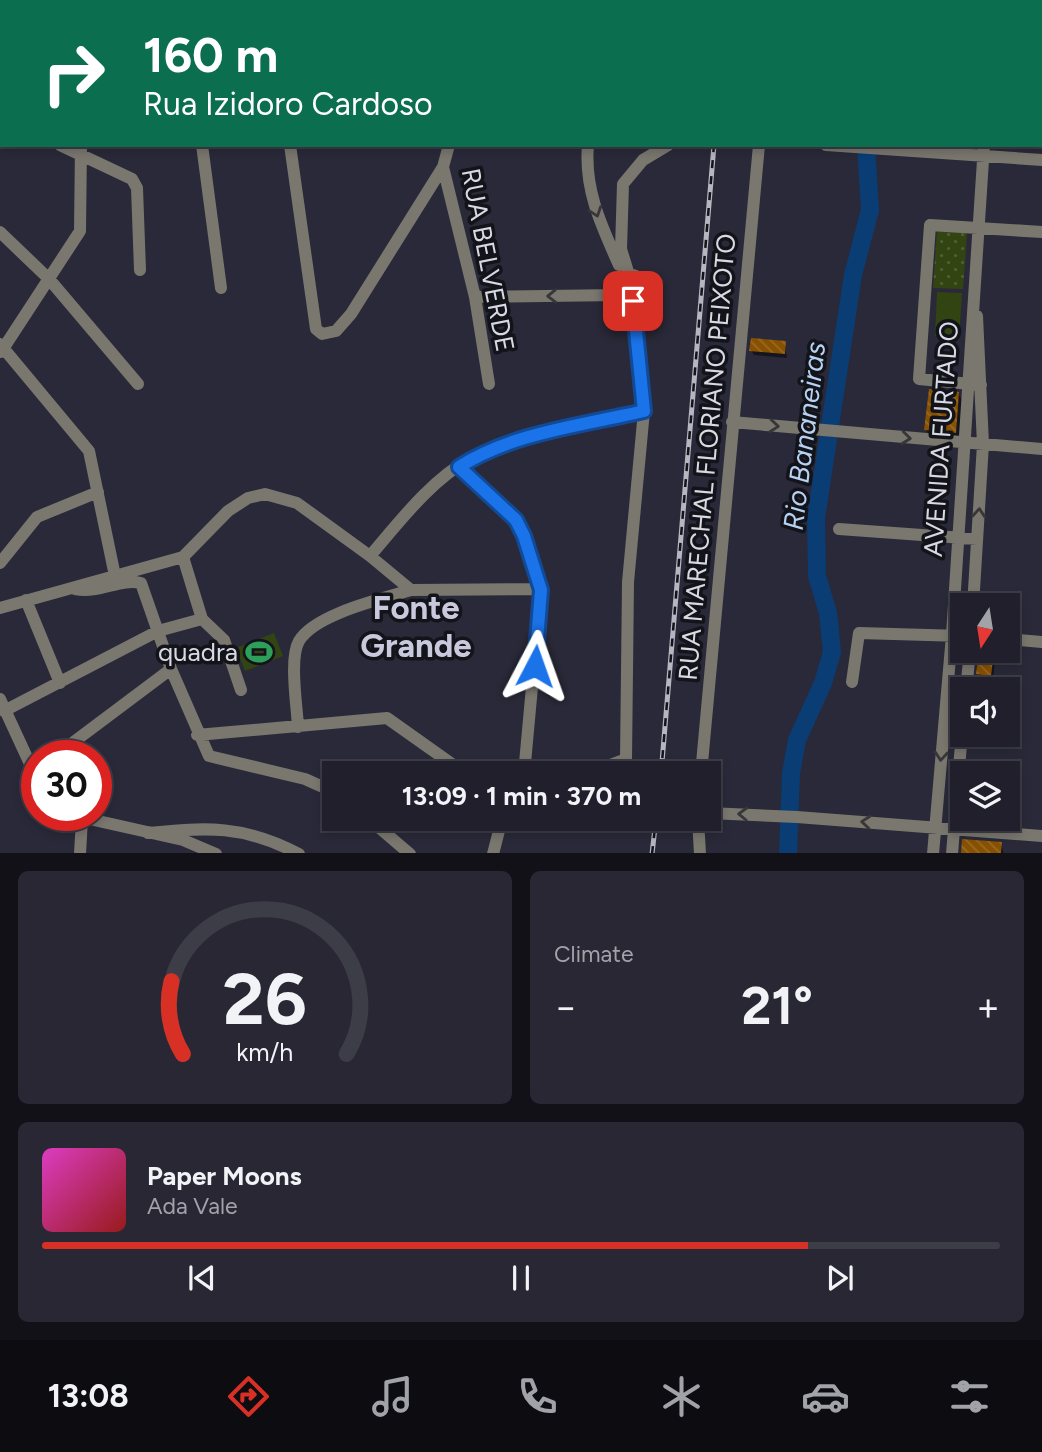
<!DOCTYPE html>
<html lang="en">
<head>
<meta charset="utf-8">
<style>
  :root { --surface:#201f2b; --page:#282733; --text:#f1f3f6; --muted:#a2a2a9; --line:#3d3d47; --accent:#d93025 }
  body { margin:0; font-family:Figtree,sans-serif; background:var(--page); color:var(--text); height:100vh; display:flex; flex-direction:column; font-size:26px; white-space:nowrap }
  * { box-sizing:border-box; margin:0 }
  p { font-size:23px; color:var(--muted) }
  .icon { flex:none; width:38px; height:38px; fill:none; stroke:currentColor; stroke-width:2; stroke-linecap:round; stroke-linejoin:round }
  .map { position:relative; height:853px; overflow:hidden }
  .panel { display:flex; flex-direction:column; gap:18px; padding:18px; background:#121118; flex:1 }
  .panel>* { flex:none }
  .top-card { position:absolute; left:0px; top:0px; width:1043px; height:147px; box-shadow:0 4px 10px #0003,0 0 0 2px var(--line); background:#0b6e4f; color:#fff; overflow:hidden }
  .needle { width:46px; rotate:192deg }
  .controls { position:absolute; left:950px; top:593px; display:grid; gap:14px }
  .controls a { display:grid; place-items:center; width:70px; height:70px; border-radius:0px; background:var(--surface); box-shadow:0 4px 10px #0003,0 0 0 2px var(--line); font-size:35px }
  .speed { position:absolute; left:21px; top:740px; display:flex; gap:14px; font-size:35px; font-weight:700; text-align:center }
  .speed>* { display:grid; place-content:center; width:91px; height:91px; border-radius:50%; background:var(--surface); box-shadow:0 4px 10px #0003,0 0 0 2px var(--line); line-height:1 }
  .speed .limit { border:10px solid #d22; background:#fff; color:#111 }
  .pin { position:absolute; display:grid; place-items:center; width:60px; height:60px; color:#fff; margin:-30px; border-radius:14px; box-shadow:0 4px 10px #0006 }
  .me { position:absolute; width:77px; margin:-38px; rotate:4deg; stroke-linejoin:round; filter:drop-shadow(0 0 5px #0008) }
  .turn { display:flex; align-items:center; gap:24px; height:147px; padding:0 28px; font-size:32px }
  .turn .icon { width:91px; height:91px; stroke-width:2.5 }
  .turn b { display:block; font-size:49px; line-height:60px }
  .big { font-size:52px; font-weight:700; line-height:1.1 }
  .panel .widget { flex:1; display:flex; flex-direction:column; justify-content:center; gap:10px; min-width:0; padding:0 24px; border-radius:10px; background:var(--page) }
  .panel .dial { align-items:center; gap:0 }
  .dial svg { height:182px; overflow:visible; fill:none; stroke:var(--line); stroke-width:7; stroke-linecap:round; text-anchor:middle }
  .dial text { fill:var(--text); stroke:none }
  .song { display:flex; align-items:center; gap:21px }
  .cover { width:84px; height:84px; border-radius:10px; background:linear-gradient(135deg,hsl(310 70% 55%),hsl(0 70% 35%)) }
  .played { height:7px; border-radius:4px; background:linear-gradient(90deg,var(--accent) 80%,var(--line) 80%) }
  .keys { display:flex; justify-content:space-around; direction:ltr }
  .heat { display:flex; justify-content:space-between; align-items:center; font-size:38px; direction:ltr }
  .panel .tiles { flex:1; display:grid; gap:18px; grid-template-columns:1fr 1fr }
  .widget:last-child { grid-column:span 2 }
  .trip { position:absolute; left:322px; top:761px; width:399px; height:70px; border-radius:0px; background:var(--surface); box-shadow:0 4px 10px #0003,0 0 0 2px var(--line); font-weight:700; line-height:70px; text-align:center }
  .menu { display:flex; height:112px; justify-content:space-around; align-items:center; background:#0d0c11; color:var(--muted) }
  .menu .icon { width:49px; height:49px }
  .menu .current { color:var(--accent) }
  .menu b { font-size:32px; color:var(--text) }
  .map>svg:first-child { display:block }
</style>
</head>
<body>
<div class="map">
<svg width="1042" height="854" viewBox="0 0 1042 854">
  <defs>
    <pattern id="green-dots" width="8" height="8" patternUnits="userSpaceOnUse" patternTransform="scale(1.75)"><rect width="8" height="8" fill="#324412"/><path d="M2 2h.1M6 6h.1" fill="none" stroke="#4f5e34" stroke-width="1.8" stroke-linecap="round"/></pattern>
    <pattern id="building-back-hatch" width="6" height="6" patternUnits="userSpaceOnUse" patternTransform="scale(1.75)"><rect width="6" height="6" fill="#885100"/><path d="M-1 5l2 2M0 0l6 6M5-1l2 2" fill="none" stroke="#986925"/></pattern>
  </defs>
  <rect width="100%" height="100%" fill="#2a2939"/>
  <path fill="url(#green-dots)" d="M937,230l30,3 -4,56 -30,-1z"/>
  <path fill="#324412" d="M937,292l25,1 -3,45 -24,-2z
    M274,633l9,23 -38,15 -9,-23z"/>
  <path fill="#0007" d="M785,343l2,15 -33,-3 -3,-5z
    M958,393l4,7 -3,39 -29,-3 -4,-6z
    M980,651h16l-3,29 -12,-2 -3,-4z
    M964,840l37,4 3,10h-42z"/>
  <g fill="none" stroke-linecap="round" stroke-linejoin="round">
    <path stroke="#093d74" stroke-width="18" d="M844,0v2
      M788,854l3,-81 6,-33 26,-57 9,-31 -4,-39 -11,-37 -1,-58 37,-243 17,-65 -4,-65"/>
  </g>
  <path fill="url(#building-back-hatch)" d="M751,338l35,3 -1,13 -36,-3z
    M929,389l30,3 -3,41 -32,-3z
    M979,651h15l-3,25 -15,-2z
    M962,839l40,3 -1,11h-40z"/>
  <g fill="none" stroke-linecap="round" stroke-linejoin="round">
    <path stroke="#7a776f" stroke-width="12" d="M77,0v2
      M205,0l6,2
      M558,0l5,2
      M41,2l1,-2
      M222,2v-2
      M311,2v-2
      M401,2l2,-2
      M602,2l2,-2
      M717,2l1,-2
      M757,2v-2
      M920,2v-2
      M993,2v-2
      M0,72l2,-3
      M0,113l2,1
      M60,145l72,34 5,9 3,82
      M202,145l19,143
      M290,145l26,184 6,5 14,-3 15,-17 92,-147
      M449,145l-6,22 32,130 14,87
      M588,145c-4,44 13,80 31,120
      M826,145l216,15
      M0,232l49,47 89,105
      M629,275l-8,-26 2,-65 20,-24 25,-15
      M618 288a13 13 0 1 1 26 0a13 13 0 1 1-26 0Z
      M475,297l145,-2
      M0,344l89,107 26,125
      M1,352l79,-121 1,-86
      M981,385l-62,-6 11,-154 112,7
      M732,422l310,27
      M459,467l57,53 25,69 -17,185
      M839,529l138,10
      M370,556c30,-35 61,-76 101,-98 51,-27 117,-34 173,-47
      M183,557l19,62 22,21 17,50
      M0,563l37,-46 61,-25
      M75,589c25,5 45,-11 66,-6l30,86 38,87 96,23 29,13
      M26,600l34,83
      M973,606l10,-162 -6,-128
      M0,608l183,-51 45,-46 20,-13 17,-4 32,9 73,53 41,34 130,-1
      M1008,639l34,3
      M852,682l7,-49 103,3
      M966,690l4,-39
      M0,699l37,80
      M4,711l154,-80 44,-12
      M298,727c-1,-21 -9,-69 1,-86 16,-27 83,-42 112,-51
      M197,735l190,-17 79,56
      M55,756l116,-87
      M586,774l40,-15 2,-177 16,-171 -11,-110
      M701,774l58,-629
      M709,813l88,4 245,19
      M76,816l107,24 33,14
      M369,819l41,35
      M698,819l2,35
      M148,833c59,-6 96,-8 151,21
      M80,854l2,-35
      M493,854l9,-35
      M933,854l19,-219 32,-490
      M952,854l10,-122"/>
    <defs>
      <path id="rail" d="M726,2v-2
        M661,774l53,-629
        M652,854l4,-35"/>
    </defs>
    <use href="#rail" stroke="#b6b6c2" stroke-width="5"/>
    <use href="#rail" stroke="#13131a" stroke-width="2.5" stroke-dasharray="8" stroke-linecap="butt"/>
  </g>
  <defs><path id="oneway-chevron" d="M-2-3.5L2.5 0L-2 3.5" fill="none" stroke-width="1.6" stroke-linecap="round" stroke-linejoin="round" transform="scale(1.75)"/></defs>
  <g stroke="#373638">
    <use href="#oneway-chevron" transform="translate(596 212) rotate(71)"/>
    <use href="#oneway-chevron" transform="translate(552 296) rotate(179)"/>
    <use href="#oneway-chevron" transform="translate(774 426) rotate(5)"/>
    <use href="#oneway-chevron" transform="translate(906 438) rotate(6)"/>
    <use href="#oneway-chevron" transform="translate(979 513) rotate(-86)"/>
    <use href="#oneway-chevron" transform="translate(941 756) rotate(95)"/>
    <use href="#oneway-chevron" transform="translate(743 814) rotate(-178)"/>
    <use href="#oneway-chevron" transform="translate(866 822) rotate(-175)"/>
  </g>
  <g fill="none" stroke-linecap="round" stroke-linejoin="round">
    <defs>
      <path id="route" d="M535,666l6,-76 -17,-54 -8,-16 -57,-53c52,-34 125,-42 185,-56l-11,-110"/>
    </defs>
    <use href="#route" stroke="#114b97" stroke-width="18"/>
    <use href="#route" stroke="#1a73e8" stroke-width="12"/>
  </g>
  <defs>
    <symbol id="stadium-bare" viewBox="-9 -9 18 18"><path d="M0-5a6.5 5 0 1 0 0 10a6.5 5 0 1 0 0-10ZM-3.5-1.8h7v3.6h-7Z" fill="#2e9e5b" stroke="#13131a" stroke-width="2.5" paint-order="stroke"/></symbol>
  </defs>
  <g fill-rule="evenodd">
    <use href="#stadium-bare" x="240" y="633" width="38" height="38"/>
  </g>
  <g text-anchor="middle" stroke-width="7" stroke-linejoin="round" paint-order="stroke">
    <g font-size="26" fill="#d9d9e4" stroke="#13131a">
      <text transform="translate(488 260) rotate(79)" y="9">RUA BELVERDE</text>
      <text transform="translate(941 439) rotate(-86)" y="9">AVENIDA FURTADO</text>
      <text transform="translate(707 457) rotate(-85)" y="9">RUA MARECHAL FLORIANO PEIXOTO</text>
    </g>
    <g font-size="26" fill="#d9d9e4" stroke="#13131a" text-anchor="end">
      <text x="238" y="661">quadra</text>
    </g>
    <g font-size="28" font-style="italic" fill="#b6d1f2" stroke="#13131a">
      <text transform="translate(804 436) rotate(-83)" y="10">Rio Bananeiras</text>
    </g>
    <g font-size="33" font-weight="bold" fill="#c9c9de" stroke="#13131a">
      <text x="416" y="619">Fonte<tspan x="416" dy="38">Grande</tspan></text>
    </g>
  </g>
</svg>
<div class="controls">
<a><svg class="needle" viewBox="-14 -14 28 28"><path d="M0-13l5 13h-10z" fill="#e53935"/><path d="M0 13l5-13h-10z" fill="#a2a2a9"/></svg></a>
<a><svg class="icon" aria-label="sound" viewBox="0 0 24 24"><path d="M4 9h4l5-4v14l-5-4H4zM17 9q2 3 0 6"/></svg></a>
<a><svg class="icon" aria-label="layers" viewBox="0 0 24 24"><path d="M12 4l9 5-9 5-9-5zM3 14l9 5 9-5"/></svg></a>
</div>
<div class="speed"><div class="limit">30</div></div>
<div class="pin" style="left:633px;top:301px;background:#d93025"><svg class="icon" aria-label="arrive" viewBox="0 0 24 24"><path d="M6 21V4h12l-3 4 3 4H6"/></svg></div>
<svg class="me" style="left:535px;top:666px" viewBox="-20 -20 40 40"><path d="M0-17L14 15 0 8-14 15z" fill="#1a73e8" stroke="#fff" stroke-width="4"/></svg>
<div class="trip">13:09 · 1 min · 370 m</div>
<div class="top-card">
<div class="turn"><svg class="icon" aria-label="right" viewBox="0 0 24 24"><path d="M7 20v-9h11M14 6l5 5-5 5"/></svg><div><b>160 m</b>Rua Izidoro Cardoso</div></div>
</div>
</div>
<section class="panel">
<div class="tiles">
<div class="widget dial"><svg viewBox="0 0 100 80">
<path d="M14 69A42 42 0 1 1 86 69"/>
<path d="M14 69A42 42 0 0 1 9 37" stroke="#d93025"/>
<text x="50" y="56" font-size="32" font-weight="700">26</text>
<text x="50" y="72" font-size="11">km/h</text>
</svg></div>
<div class="widget"><p>Climate</p>
<div class="heat"><a>−</a><b class="big">21°</b><a>+</a></div>
</div>
<div class="widget">
<div class="song"><i class="cover"></i><div><b>Paper Moons</b><p>Ada Vale</p></div></div>
<div class="played"></div>
<div class="keys"><svg class="icon" aria-label="previous" viewBox="0 0 24 24"><path d="M18 5L8 12l10 7zM5 5v14"/></svg><svg class="icon" aria-label="pause" viewBox="0 0 24 24"><path d="M8 5v14M16 5v14"/></svg><svg class="icon" aria-label="next" viewBox="0 0 24 24"><path d="M6 5l10 7-10 7zM19 5v14"/></svg></div>
</div>
</div>
</section>
<nav class="menu">
<b>13:08</b>
<svg class="icon current" aria-label="directions" viewBox="0 0 24 24"><path d="M12 3l9 9-9 9-9-9zM9 14v-3h6M13 9l2 2-2 2"/></svg>
<svg class="icon" aria-label="music" viewBox="0 0 24 24"><path d="M9 18V5l10-2v13"/><circle cx="6" cy="18" r="3"/><circle cx="16" cy="16" r="3"/></svg>
<svg class="icon" aria-label="phone" viewBox="0 0 24 24"><path d="M5 4h4l2 5-3 2q2 4 5 5l2-3 5 2v4C11 20 4 13 5 4z"/></svg>
<svg class="icon" aria-label="climate" viewBox="0 0 24 24"><path d="M12 3v18M4 7l16 10M4 17L20 7"/></svg>
<svg class="icon" aria-label="car" viewBox="0 0 24 24"><path d="M5 17H2v-5l4-1 3-4h7l3 4 3 1v5h-3M9 17h6M6 11h13"/><circle cx="7" cy="17" r="2"/><circle cx="17" cy="17" r="2"/></svg>
<svg class="icon" aria-label="filters" viewBox="0 0 24 24"><path d="M4 7h16M4 17h16"/><circle cx="9" cy="7" r="2"/><circle cx="15" cy="17" r="2"/></svg>
</nav>
</body>
</html>
